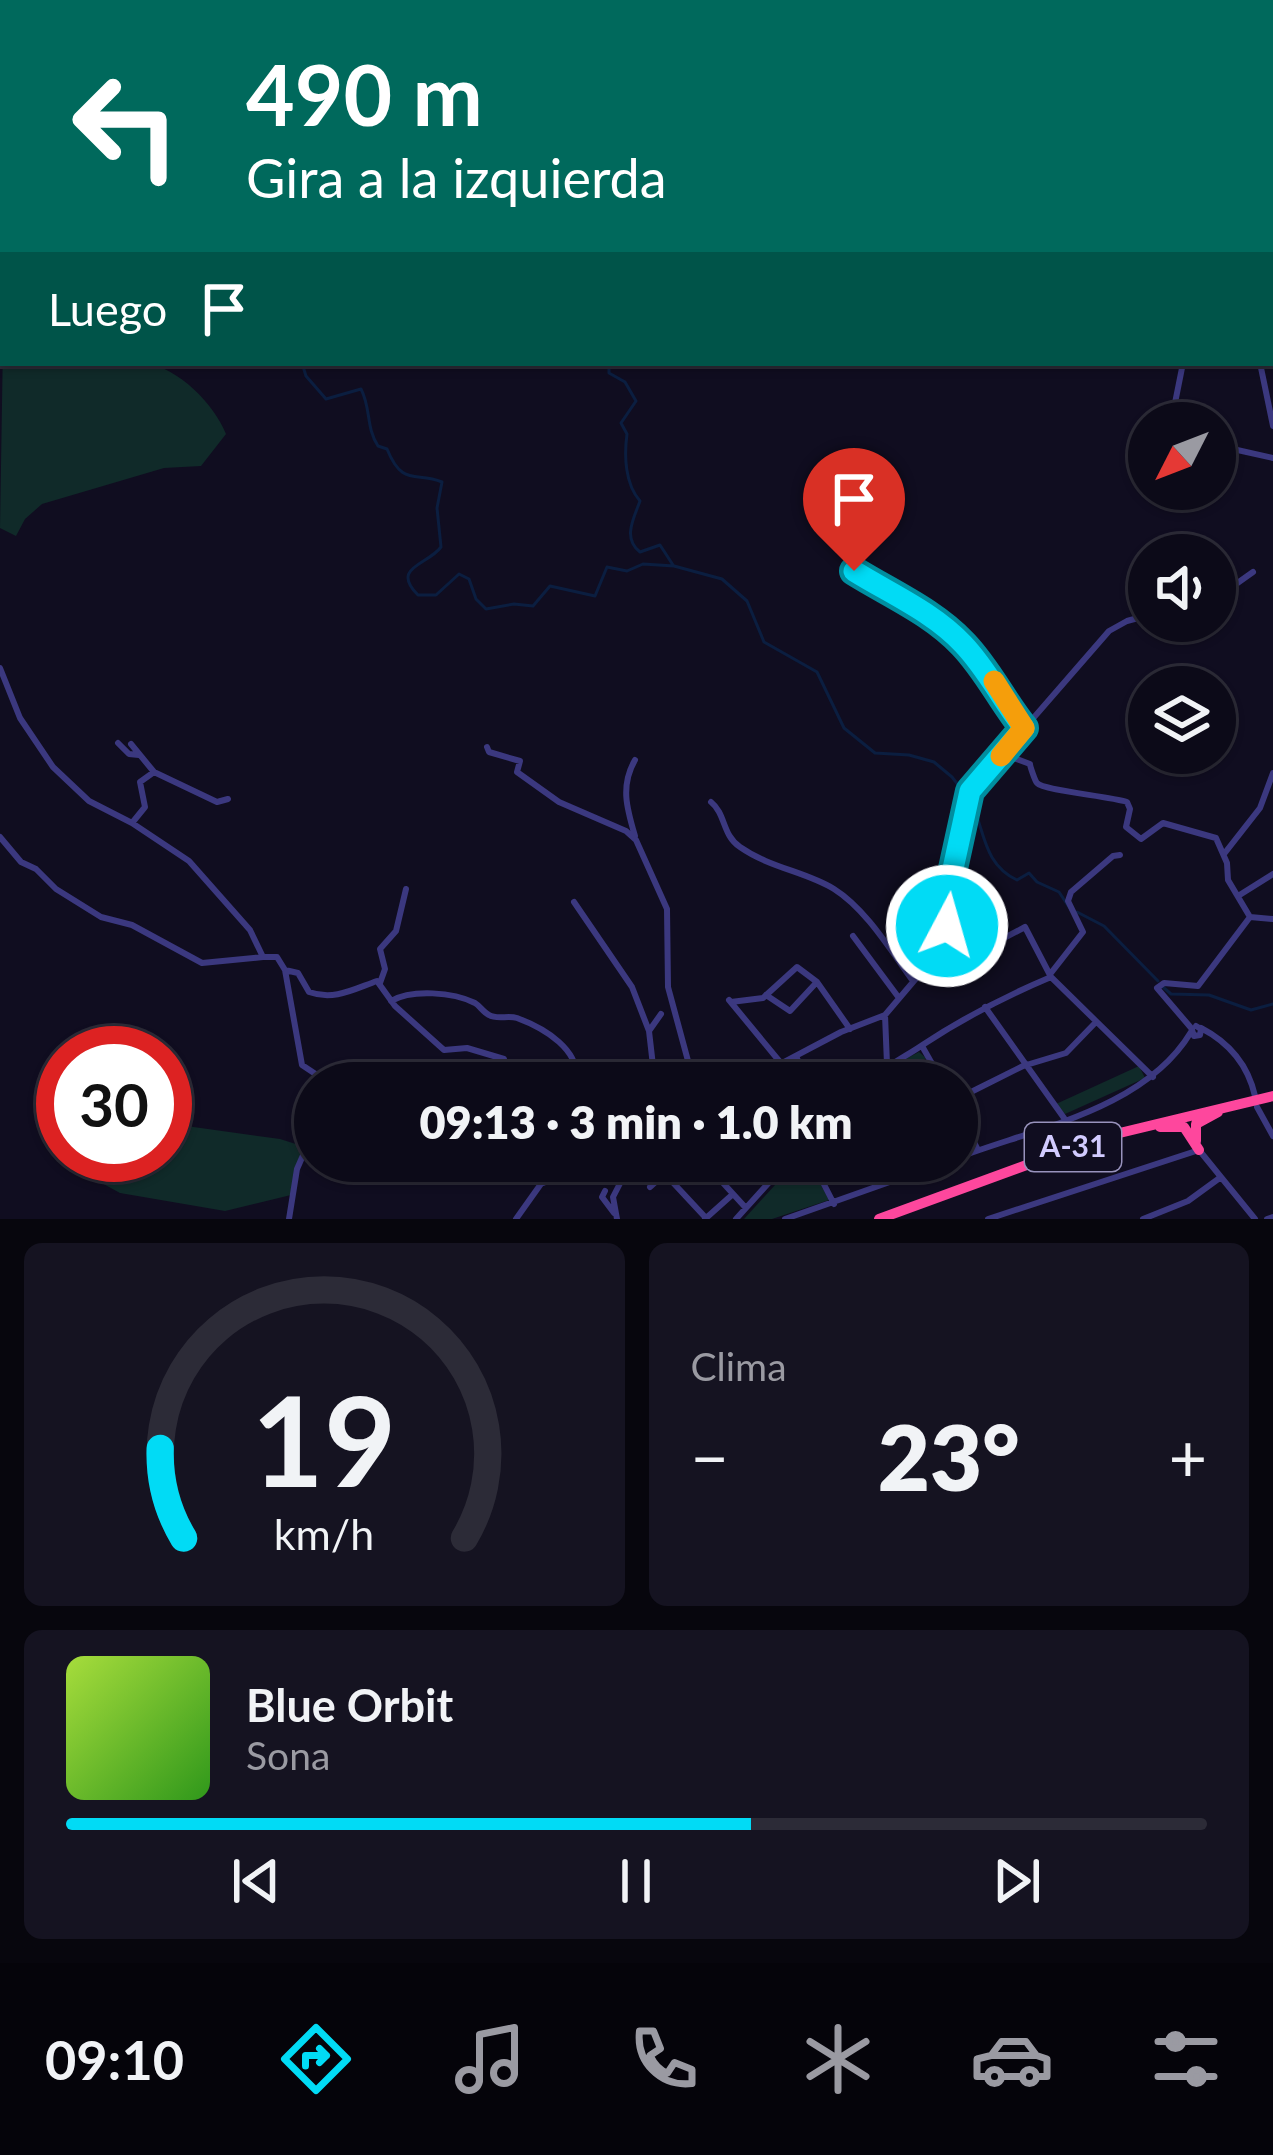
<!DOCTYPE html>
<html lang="es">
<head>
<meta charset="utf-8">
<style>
  :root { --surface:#0c0a18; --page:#151321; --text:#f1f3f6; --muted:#9a9aa2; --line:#2c2b37; --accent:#01dbf5 }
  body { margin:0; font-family:Lato,sans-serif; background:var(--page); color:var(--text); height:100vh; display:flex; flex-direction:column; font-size:45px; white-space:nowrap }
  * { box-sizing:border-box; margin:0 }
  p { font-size:39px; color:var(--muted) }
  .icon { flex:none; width:66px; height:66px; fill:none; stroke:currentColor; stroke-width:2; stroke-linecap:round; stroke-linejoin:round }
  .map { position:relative; height:1219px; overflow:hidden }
  .side { display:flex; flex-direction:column; gap:24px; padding:24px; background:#07060d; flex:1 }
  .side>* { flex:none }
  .guide { position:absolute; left:0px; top:0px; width:1275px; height:366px; box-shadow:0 3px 9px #0004,0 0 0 3px var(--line); background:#00695c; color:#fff; overflow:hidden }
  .needle { width:78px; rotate:228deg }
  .fabs { position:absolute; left:1128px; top:402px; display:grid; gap:24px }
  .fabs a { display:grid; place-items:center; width:108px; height:108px; border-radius:50%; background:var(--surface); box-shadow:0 3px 9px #0004,0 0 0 3px var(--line); font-size:60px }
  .speed { position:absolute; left:36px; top:1026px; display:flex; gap:24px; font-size:60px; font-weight:700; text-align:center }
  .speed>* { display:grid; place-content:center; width:156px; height:156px; border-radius:50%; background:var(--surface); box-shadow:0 3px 9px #0004,0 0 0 3px var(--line); line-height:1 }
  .speed .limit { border:18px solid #d22; background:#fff; color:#111 }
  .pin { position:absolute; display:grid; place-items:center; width:102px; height:102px; color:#fff; margin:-123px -51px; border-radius:50% 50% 50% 0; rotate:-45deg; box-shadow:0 0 12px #0007 }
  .pin .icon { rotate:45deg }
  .me { position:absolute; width:132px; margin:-66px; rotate:6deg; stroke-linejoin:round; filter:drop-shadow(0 0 9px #0008) }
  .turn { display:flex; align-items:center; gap:42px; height:252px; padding:0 48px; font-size:54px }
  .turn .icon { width:156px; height:156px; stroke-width:2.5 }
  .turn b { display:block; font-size:84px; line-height:102px }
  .then { display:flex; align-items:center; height:114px; padding:0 48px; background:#0003; gap:24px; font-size:45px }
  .big { font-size:90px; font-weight:800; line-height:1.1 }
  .side .tile { flex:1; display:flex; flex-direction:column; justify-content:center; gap:18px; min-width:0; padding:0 42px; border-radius:18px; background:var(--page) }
  .side .dial { align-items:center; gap:0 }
  .dial svg { height:312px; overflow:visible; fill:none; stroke:var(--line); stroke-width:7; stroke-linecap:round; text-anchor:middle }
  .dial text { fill:var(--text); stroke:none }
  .song { display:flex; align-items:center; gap:36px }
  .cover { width:144px; height:144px; border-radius:18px; background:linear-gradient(135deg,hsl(80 70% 55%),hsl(110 70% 35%)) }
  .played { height:12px; border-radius:6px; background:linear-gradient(90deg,var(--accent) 60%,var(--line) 60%) }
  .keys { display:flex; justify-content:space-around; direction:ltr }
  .heat { display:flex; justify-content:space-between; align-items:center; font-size:66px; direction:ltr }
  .side .tiles { flex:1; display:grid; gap:24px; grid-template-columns:1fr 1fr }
  .tile:last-child { grid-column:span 2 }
  .trip { position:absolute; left:294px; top:1062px; width:684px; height:120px; border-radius:60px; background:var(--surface); box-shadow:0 3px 9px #0004,0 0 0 3px var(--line); font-weight:800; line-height:120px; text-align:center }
  .tabs { display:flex; height:192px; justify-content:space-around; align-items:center; background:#05040a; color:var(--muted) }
  .tabs .icon { width:84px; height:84px }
  .tabs .active { color:var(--accent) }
  .tabs b { font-size:54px; color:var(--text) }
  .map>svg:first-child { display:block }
</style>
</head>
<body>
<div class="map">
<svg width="1273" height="1219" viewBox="0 0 1273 1219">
  <rect width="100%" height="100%" fill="#100d20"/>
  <path fill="#102a29" d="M3,341v22c46,0 96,-6 142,0 34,5 69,41 81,71l-25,32 -37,2 -122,36 -17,15 -9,17 -16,-8z
    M919,1052l7,6 -11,8 5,12 -8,5h-13l-9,-16z
    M1139,1066l6,12 -80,36 -9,-10z
    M165,1123l115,16 22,7 -11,49 -66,16 -105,-18 -51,-28 -2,-10h98z
    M797,1161h11l21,39 -57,19h-28z"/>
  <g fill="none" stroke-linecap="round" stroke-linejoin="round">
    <path stroke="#0b1e40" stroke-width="3" d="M463,3l3,-3
      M0,81l3,3
      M302,363l4,13 20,23 35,-10c10,19 5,39 17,57l9,3c16,39 29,22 55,33l-5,26 4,39c-13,18 -51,20 -23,48h18l23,-21 10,5 7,20 10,10 28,-5 19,2 17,-20 45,10 12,-29 20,4 16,-7 31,2 48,13 25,22 17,41 53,30 27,56 31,25 34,2 25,7 18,15 14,18
      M609,363v10l16,9 11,19 -15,22 6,11c-3,22 -2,50 13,67 -6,17 -18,37 0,51l20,-7 13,20
      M971,801c14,30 12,63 46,79l12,-7 8,9 22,10 12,18
      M1077,912l27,14 54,55
      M1163,987l8,7 38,1 42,15 22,-6"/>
    <path stroke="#3b387f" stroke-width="6" d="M1272,167h1
      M1272,206l1,-1
      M1272,267l1,2
      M1272,310l1,-1
      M1260,363l13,63
      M1171,423l12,-60
      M1215,445l58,13
      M853,571c38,22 81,41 110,73 25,26 39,57 61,84
      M1215,599l38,-27
      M1170,621h6
      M0,668l20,50 33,49 36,34 43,22 57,38 61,69 13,27h14l8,13 13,3 11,19c25,9 45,-3 68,-11l18,25 49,44 23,-2 37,11 7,24
      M118,743l11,11 10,1
      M131,744l23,28
      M487,747l2,5 31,9 -3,11 42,30 67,29 10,9 31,69 1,78 26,96
      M1003,754l27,10c0,2 5,17 7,19 7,8 72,13 90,19l3,7 -4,18 15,12 22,-16 53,15 11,25 1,17 22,37 -52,69 -34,-3 -7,5 35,41
      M711,802c15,12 11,33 29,45 30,21 67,25 94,42 32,20 57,62 79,92
      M132,823l13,-16 -5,-25 14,-10 63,30 11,-3
      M635,836c-8,-27 -15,-50 0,-76
      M0,837l21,25 15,7 20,20 45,28 31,8 70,38 61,-6
      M1224,854l36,-46 13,-35
      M1238,896l35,-22
      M574,902l58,85 17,44
      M1250,917l23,2
      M853,936l46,62
      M285,970l17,95 27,18
      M1051,973l32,-41 -15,-31 3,-9 42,-36 7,-1
      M921,974l55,-21 49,-26 26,50 102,100
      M380,983l5,-14 -5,-20 16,-18 10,-42
      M766,995l24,16 26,-28
      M729,1000l51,62
      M391,1001c21,-12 62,-9 84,2 5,3 8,9 14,12 8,5 19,0 28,3 27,10 65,32 59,65
      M731,1002l32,-4 34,-31 20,15 33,47
      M985,1007l79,111
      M885,1015l2,49 9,19
      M1201,1028c29,15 47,37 54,68
      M1192,1030l2,6 6,-1 1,-6 -5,-3
      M922,1046l21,37
      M796,1056l5,12 18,15
      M655,1083l-6,-52 12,-17
      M744,1083l97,-51 44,-17 34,-40 20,-27 8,-22v-30l23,-105 139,-160 18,-10 22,-6
      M871,1083c16,-19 33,-25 53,-39 41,-27 82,-48 127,-67
      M957,1099l66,-33 43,-13 30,-31
      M1257,1107l16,29
      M957,1109l20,39
      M957,1158c79,-30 188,-49 234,-126
      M703,1161l42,46
      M760,1161l13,8
      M812,1161l22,43
      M901,1161l9,15
      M773,1169l4,2 -1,6 -6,-3z
      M778,1173l11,-12
      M665,1174l41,44
      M543,1183l12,-5 8,-17
      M650,1187l29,-26
      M605,1191l-3,6 12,16
      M289,1219l8,-50 18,-41
      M516,1219l27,-38 -17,-20
      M617,1219l-4,-22 17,-33
      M705,1219l28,-25
      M736,1219l38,-42
      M785,1219l164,-58
      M988,1219l211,-69 56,69
      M1143,1219l45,-18 33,-24
      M1267,1219l6,-2"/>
    <path stroke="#fe479d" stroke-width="10" d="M1160,1127h24l15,23
      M1196,1141v-17l22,-12
      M879,1219l224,-82 170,-41"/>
  </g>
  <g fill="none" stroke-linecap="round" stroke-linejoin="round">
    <defs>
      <path id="route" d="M854,571c37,23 79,41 109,73 25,26 39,57 61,84l-54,63 -23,105v30"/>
    </defs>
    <use href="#route" stroke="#018e9f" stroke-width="30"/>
    <use href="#route" stroke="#01dbf5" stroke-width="21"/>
    <path stroke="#f59e0b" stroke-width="21" d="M994,681l30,47 -23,28"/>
  </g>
  <g text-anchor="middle" stroke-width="10" stroke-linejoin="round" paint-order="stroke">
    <rect fill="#100d20" stroke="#9892bc" stroke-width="3" x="1025" y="1123" width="96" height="48" rx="9"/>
    <g font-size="30" font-weight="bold" fill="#d2cbff">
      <text x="1073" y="1157">A-31</text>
    </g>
  </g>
</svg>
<div class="fabs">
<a><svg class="needle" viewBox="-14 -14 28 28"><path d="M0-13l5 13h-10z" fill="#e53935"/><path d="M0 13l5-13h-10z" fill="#9a9aa2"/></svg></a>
<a><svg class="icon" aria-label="sound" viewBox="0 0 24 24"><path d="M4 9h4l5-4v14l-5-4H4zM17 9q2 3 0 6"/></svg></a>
<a><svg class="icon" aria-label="layers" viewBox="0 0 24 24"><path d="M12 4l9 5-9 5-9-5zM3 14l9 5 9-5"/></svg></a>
</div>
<div class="speed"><div class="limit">30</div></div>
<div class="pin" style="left:854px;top:571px;background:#d93025"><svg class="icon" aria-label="arrive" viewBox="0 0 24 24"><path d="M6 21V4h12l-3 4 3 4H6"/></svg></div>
<svg class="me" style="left:947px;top:926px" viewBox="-20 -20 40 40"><circle r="17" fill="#01dbf5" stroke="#fff" stroke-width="3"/><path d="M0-11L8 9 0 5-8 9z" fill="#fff"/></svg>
<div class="trip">09:13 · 3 min · 1.0 km</div>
<div class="guide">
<div class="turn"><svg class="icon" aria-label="left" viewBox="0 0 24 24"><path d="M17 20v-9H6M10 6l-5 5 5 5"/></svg><div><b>490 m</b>Gira a la izquierda</div></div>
<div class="then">Luego<svg class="icon" aria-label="arrive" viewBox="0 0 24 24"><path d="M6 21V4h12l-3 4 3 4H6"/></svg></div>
</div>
</div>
<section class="side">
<div class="tiles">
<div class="tile dial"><svg viewBox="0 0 100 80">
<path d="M14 69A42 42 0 1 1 86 69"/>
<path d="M14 69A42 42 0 0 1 8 46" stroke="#01dbf5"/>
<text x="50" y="56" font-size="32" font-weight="700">19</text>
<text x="50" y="72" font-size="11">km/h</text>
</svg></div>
<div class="tile"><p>Clima</p>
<div class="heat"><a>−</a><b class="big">23°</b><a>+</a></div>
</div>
<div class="tile">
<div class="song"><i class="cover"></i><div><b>Blue Orbit</b><p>Sona</p></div></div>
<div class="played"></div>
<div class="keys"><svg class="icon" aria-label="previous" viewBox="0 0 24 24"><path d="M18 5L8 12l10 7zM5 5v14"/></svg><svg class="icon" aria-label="pause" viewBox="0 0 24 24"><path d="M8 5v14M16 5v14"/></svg><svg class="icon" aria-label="next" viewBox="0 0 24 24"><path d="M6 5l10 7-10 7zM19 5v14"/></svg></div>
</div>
</div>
</section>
<nav class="tabs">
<b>09:10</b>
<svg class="icon active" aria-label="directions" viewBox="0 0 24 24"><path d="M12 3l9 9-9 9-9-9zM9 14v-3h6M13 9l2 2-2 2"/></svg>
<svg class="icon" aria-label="music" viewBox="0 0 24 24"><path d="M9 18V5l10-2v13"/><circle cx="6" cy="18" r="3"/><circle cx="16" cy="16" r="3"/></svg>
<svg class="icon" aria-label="phone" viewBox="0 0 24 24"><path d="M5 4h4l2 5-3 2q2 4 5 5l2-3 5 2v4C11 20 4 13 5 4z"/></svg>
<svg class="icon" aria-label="climate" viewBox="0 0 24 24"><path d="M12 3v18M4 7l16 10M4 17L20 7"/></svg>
<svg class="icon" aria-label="car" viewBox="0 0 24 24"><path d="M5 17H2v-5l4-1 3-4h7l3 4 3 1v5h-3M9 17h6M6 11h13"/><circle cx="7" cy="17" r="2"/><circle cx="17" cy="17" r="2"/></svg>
<svg class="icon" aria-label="filters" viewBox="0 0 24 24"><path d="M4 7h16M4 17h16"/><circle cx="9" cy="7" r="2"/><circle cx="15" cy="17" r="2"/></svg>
</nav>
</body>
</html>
